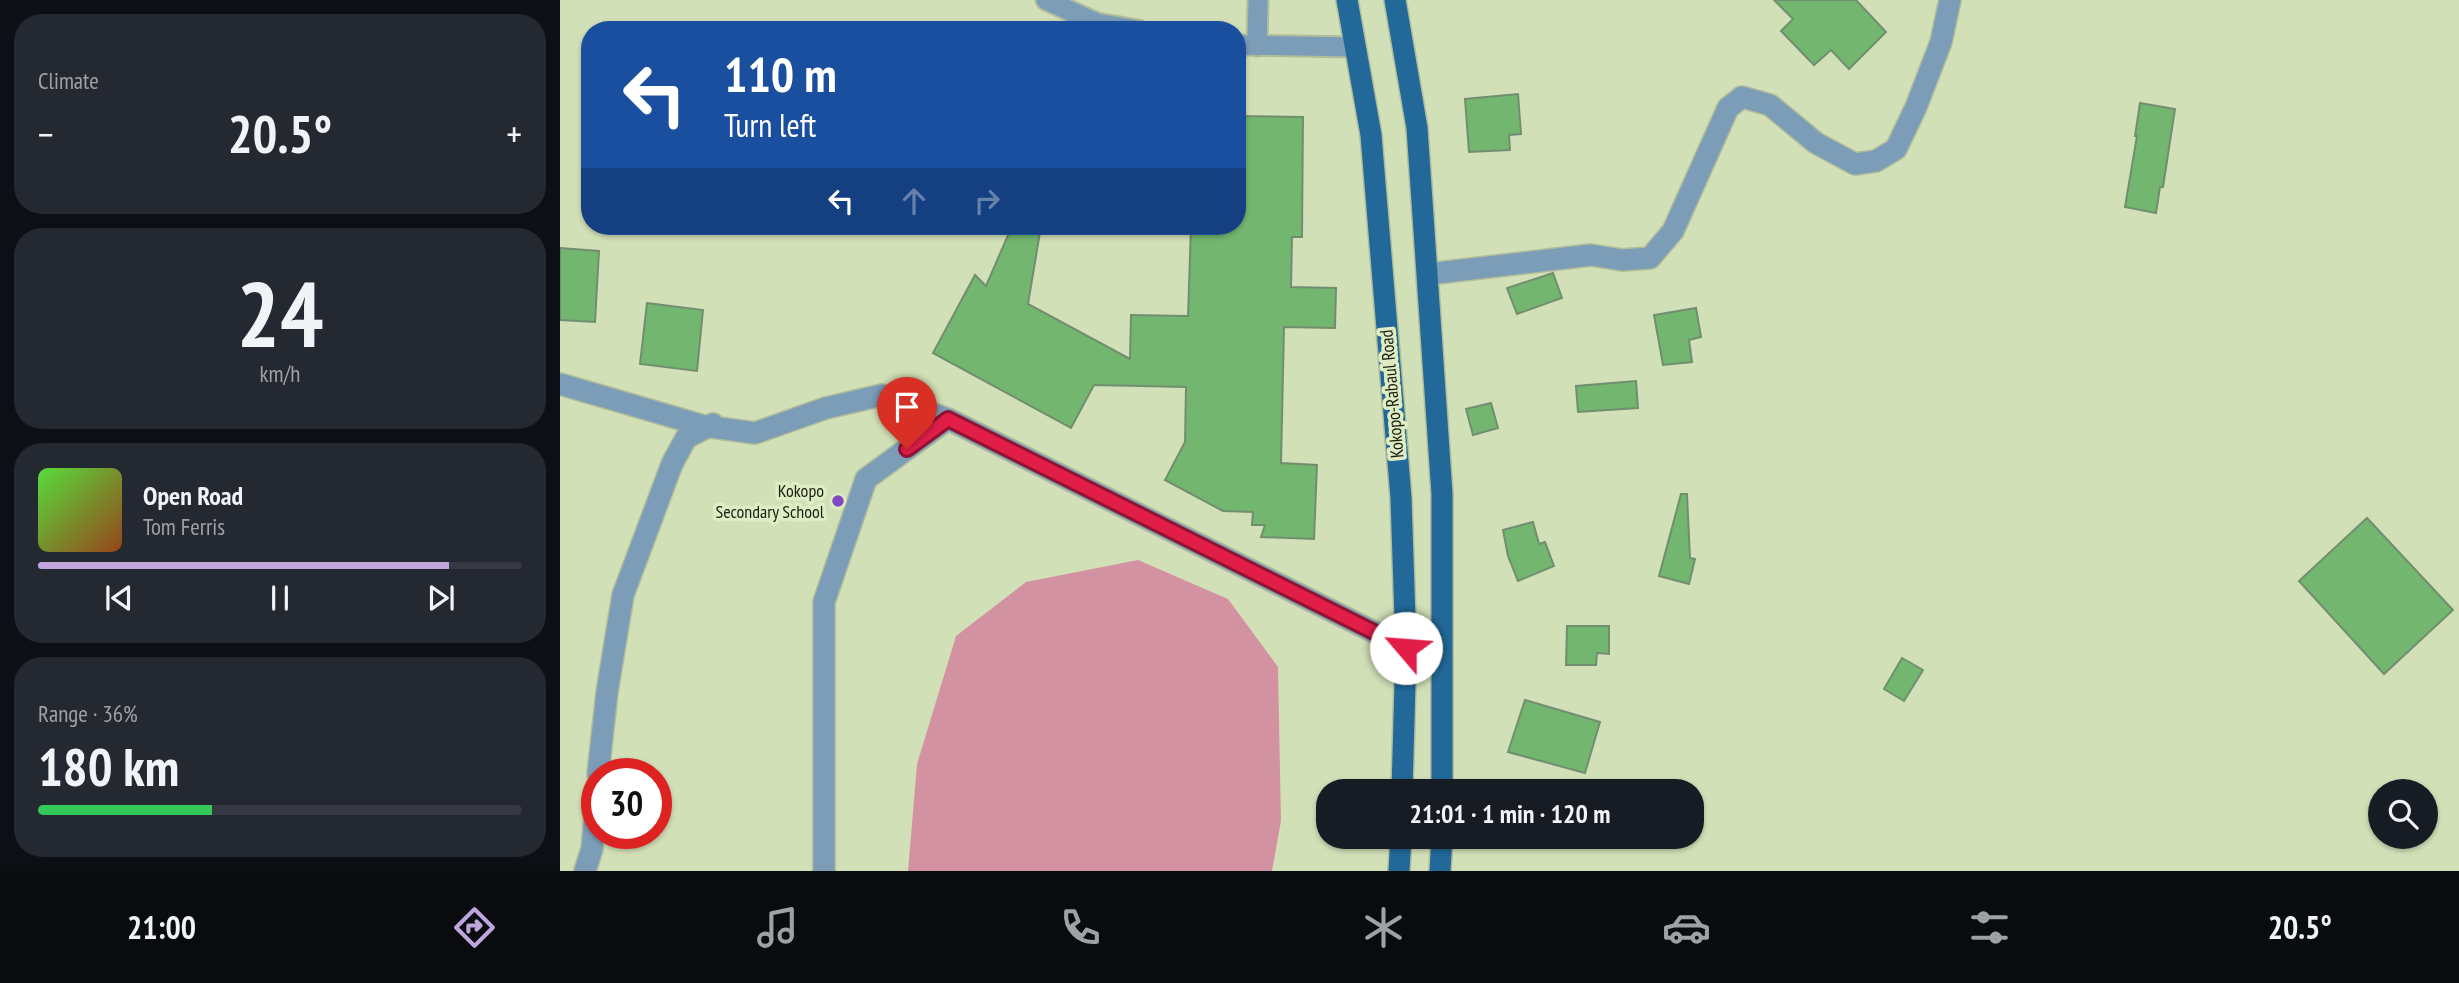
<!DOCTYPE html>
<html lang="en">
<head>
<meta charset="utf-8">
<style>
  :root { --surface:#171b24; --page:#242831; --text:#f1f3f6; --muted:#9ea1a6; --line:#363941; --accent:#bfa6dd }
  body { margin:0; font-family:"PT Sans Narrow",sans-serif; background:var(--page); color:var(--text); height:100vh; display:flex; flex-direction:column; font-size:26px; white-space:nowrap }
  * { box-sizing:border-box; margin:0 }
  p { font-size:23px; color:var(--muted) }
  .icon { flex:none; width:38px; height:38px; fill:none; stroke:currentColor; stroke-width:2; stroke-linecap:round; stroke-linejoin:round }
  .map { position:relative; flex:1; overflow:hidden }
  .side { display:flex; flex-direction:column; gap:14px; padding:14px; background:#0d0f14; width:560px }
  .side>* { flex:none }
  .hud { position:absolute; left:21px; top:21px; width:665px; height:214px; border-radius:28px; box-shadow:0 2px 5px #0004; background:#1a4fa0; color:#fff; overflow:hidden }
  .buttons { position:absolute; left:1808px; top:779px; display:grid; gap:14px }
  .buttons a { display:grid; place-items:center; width:70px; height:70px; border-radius:50%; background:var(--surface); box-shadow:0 2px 5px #0004; font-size:35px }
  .speed { position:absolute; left:21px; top:758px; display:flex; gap:14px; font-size:35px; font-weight:700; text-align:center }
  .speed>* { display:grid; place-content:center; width:91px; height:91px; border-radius:50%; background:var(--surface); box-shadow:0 2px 5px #0004; line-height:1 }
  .speed .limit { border:10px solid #d22; background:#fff; color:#111 }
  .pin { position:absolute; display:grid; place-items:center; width:60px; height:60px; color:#fff; margin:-72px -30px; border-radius:50% 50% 50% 0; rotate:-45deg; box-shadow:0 0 7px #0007 }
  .pin .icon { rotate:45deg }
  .me { position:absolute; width:77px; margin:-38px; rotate:297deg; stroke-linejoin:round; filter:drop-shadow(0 0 5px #0008) }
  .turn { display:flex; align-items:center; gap:24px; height:147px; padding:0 28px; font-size:32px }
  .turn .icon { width:91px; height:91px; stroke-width:2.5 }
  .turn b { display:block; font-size:49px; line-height:60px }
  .lanes { display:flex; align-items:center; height:66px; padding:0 28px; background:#0003; justify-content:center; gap:35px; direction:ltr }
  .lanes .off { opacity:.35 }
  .big { font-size:52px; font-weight:700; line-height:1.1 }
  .side .card { flex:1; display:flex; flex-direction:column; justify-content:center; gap:10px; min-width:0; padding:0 24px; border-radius:28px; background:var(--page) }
  .side .dial { align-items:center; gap:0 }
  .dial b { font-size:91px; line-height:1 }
  .song { display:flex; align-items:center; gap:21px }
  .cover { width:84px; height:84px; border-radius:10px; background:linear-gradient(135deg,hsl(110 70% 55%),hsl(20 70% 35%)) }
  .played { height:7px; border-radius:4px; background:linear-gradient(90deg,var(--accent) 85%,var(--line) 85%) }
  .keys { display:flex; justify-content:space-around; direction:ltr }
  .heat { display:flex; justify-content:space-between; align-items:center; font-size:38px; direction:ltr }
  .charge { height:10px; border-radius:5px; background:linear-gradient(90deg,#34c759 36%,var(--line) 0) }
  .trip { position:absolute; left:756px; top:779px; width:388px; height:70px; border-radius:28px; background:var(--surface); box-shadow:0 2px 5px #0004; font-weight:700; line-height:70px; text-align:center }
  .tabs { display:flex; height:112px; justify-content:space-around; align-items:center; background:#090b0e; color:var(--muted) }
  .tabs .icon { width:49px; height:49px }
  .tabs .on { color:var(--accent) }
  .tabs b { font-size:32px; color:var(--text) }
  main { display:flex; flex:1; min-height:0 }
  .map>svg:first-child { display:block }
</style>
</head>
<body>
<main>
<section class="side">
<div class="card"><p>Climate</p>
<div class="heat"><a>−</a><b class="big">20.5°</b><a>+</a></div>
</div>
<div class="card dial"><b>24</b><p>km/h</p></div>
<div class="card">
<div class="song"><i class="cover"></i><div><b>Open Road</b><p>Tom Ferris</p></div></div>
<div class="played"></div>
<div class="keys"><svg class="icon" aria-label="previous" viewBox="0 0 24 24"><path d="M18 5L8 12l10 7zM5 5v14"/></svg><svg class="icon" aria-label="pause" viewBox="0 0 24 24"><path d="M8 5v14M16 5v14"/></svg><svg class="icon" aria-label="next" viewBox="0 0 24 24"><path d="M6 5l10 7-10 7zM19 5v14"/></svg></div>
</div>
<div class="card"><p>Range · 36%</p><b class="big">180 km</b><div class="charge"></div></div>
</section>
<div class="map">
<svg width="1899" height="871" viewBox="0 0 1899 871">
  <rect width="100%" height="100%" fill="#d2e0b8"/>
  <path fill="#d292a2" d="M578,560l90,39 50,68 3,154 -9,50h-364l9,-107 39,-128 70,-54z"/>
  <path fill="#73b66f" stroke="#728e70" stroke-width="2" d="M1214,0h82l30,32 -37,37 -18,-19 -17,15 -33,-34 12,-12z
    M958,94l3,40 -12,1 1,15 -41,2 -4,-53z
    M1580,103l35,6 -12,78h-3l-4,26 -31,-6 12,-71h-2z
    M677,116l66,1 -1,120h-10l-1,50 45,1 -1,40 -51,-1 -3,136 36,2 -3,74 -53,-2 4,-12h-13l1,-13 -30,-1 -58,-31 20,-38 1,-55 -92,-2 -23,43 -138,-75 42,-78 11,11 26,-60h29l-13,78 102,55 1,-44 57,1 3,-90h46z
    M0,248l39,3 -4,71 -35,-2z
    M993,273l9,25 -45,16 -10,-26z
    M87,303l56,7 -6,61 -57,-7z
    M1136,308l5,29 -12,3 3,22 -29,3 -9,-50z
    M1076,381l2,27 -60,4 -2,-26z
    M931,403l7,25 -25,7 -7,-26z
    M1121,494h6l3,64 5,1 -6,25 -30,-8z
    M1807,518l86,92 -69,64 -85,-93z
    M973,522l6,22 6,-2 9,24 -36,15 -10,-25 -5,-26z
    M1007,626h42v28l-12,-1 -1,12h-30z
    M1342,658l21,12 -19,31 -20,-12z
    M965,700l75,22 -15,51 -77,-21z"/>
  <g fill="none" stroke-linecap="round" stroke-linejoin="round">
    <defs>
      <path id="lane" d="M486,0l51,23 41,7
        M677,45l118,2
        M697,46l1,-46"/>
      <path id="street" d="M868,274l163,-19 31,5 28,-2 23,-27 55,-123 14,-11 28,8 46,38 39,21 21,-3 20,-12 20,-42 25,-65 9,-42
        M0,384l144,42 51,7 71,-25 56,-13 66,24 458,229
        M38,774l9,-82 16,-97 49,-131 14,-26 27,-14
        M25,871l7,-22 5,-57
        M264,871v-269l42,-123 82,-60"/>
      <path id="primary" d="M787,0l24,135 30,363 5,150 -4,143
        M835,0l22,128 25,366v297
        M839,871l2,-35
        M880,871l2,-35"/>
    </defs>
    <use href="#lane" stroke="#b1bd9a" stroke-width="23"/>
    <use href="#street" stroke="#b1bd9a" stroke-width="24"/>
    <use href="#primary" stroke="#b1bd9a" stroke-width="24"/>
    <use href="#lane" stroke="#7c9db8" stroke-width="19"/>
    <use href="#street" stroke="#7c9db8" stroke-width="21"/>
    <use href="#primary" stroke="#22699a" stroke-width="21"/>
  </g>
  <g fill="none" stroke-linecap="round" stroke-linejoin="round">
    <defs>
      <path id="route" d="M347,449l41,-30 458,229"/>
    </defs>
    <use href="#route" stroke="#92132f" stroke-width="18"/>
    <use href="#route" stroke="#e11d48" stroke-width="12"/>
  </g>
  <circle fill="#8248bf" stroke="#dfedc5" stroke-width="2.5" cx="278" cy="501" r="7"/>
  <g text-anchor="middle" stroke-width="7" stroke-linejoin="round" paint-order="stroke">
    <g font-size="18" fill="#1b2011" stroke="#dfedc5">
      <text transform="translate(832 394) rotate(-95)" y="6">Kokopo-Rabaul Road</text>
    </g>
    <g font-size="18" fill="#1b2011" stroke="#dfedc5" text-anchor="end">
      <text x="264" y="497">Kokopo<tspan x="264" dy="21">Secondary School</tspan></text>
    </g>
  </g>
</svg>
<div class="buttons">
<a><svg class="icon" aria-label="search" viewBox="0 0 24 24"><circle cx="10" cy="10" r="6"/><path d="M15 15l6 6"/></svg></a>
</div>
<div class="speed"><div class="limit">30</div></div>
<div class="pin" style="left:347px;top:449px;background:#d93025"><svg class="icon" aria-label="arrive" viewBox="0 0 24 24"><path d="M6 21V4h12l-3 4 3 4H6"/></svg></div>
<svg class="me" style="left:846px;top:648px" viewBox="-20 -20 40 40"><circle r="19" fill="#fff"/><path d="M0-13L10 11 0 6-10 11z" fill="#e11d48"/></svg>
<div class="trip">21:01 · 1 min · 120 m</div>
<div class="hud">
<div class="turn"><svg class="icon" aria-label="left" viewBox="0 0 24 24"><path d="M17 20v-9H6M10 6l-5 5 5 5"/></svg><div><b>110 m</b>Turn left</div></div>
<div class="lanes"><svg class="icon" aria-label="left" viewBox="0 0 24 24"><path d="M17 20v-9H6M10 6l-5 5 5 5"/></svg><svg class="icon off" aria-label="ahead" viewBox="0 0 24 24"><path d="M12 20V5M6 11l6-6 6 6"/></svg><svg class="icon off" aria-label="right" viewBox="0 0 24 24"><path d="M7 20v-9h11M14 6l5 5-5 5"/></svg></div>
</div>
</div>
</main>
<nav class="tabs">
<b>21:00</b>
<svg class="icon on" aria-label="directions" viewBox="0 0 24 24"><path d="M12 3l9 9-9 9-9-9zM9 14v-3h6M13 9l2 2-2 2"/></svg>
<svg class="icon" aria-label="music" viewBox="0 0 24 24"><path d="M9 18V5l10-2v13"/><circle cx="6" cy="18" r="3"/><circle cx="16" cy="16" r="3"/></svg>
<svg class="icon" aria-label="phone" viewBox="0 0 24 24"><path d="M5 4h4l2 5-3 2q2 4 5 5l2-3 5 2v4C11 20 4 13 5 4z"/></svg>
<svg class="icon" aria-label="climate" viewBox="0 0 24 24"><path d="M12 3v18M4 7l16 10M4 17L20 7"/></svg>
<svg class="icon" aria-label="car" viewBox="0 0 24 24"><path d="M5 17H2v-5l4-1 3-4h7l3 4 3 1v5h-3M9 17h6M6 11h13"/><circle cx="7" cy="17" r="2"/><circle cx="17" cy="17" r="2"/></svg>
<svg class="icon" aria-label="filters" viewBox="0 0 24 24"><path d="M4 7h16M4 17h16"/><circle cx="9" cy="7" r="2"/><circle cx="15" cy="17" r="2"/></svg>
<b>20.5°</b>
</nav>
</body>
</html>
